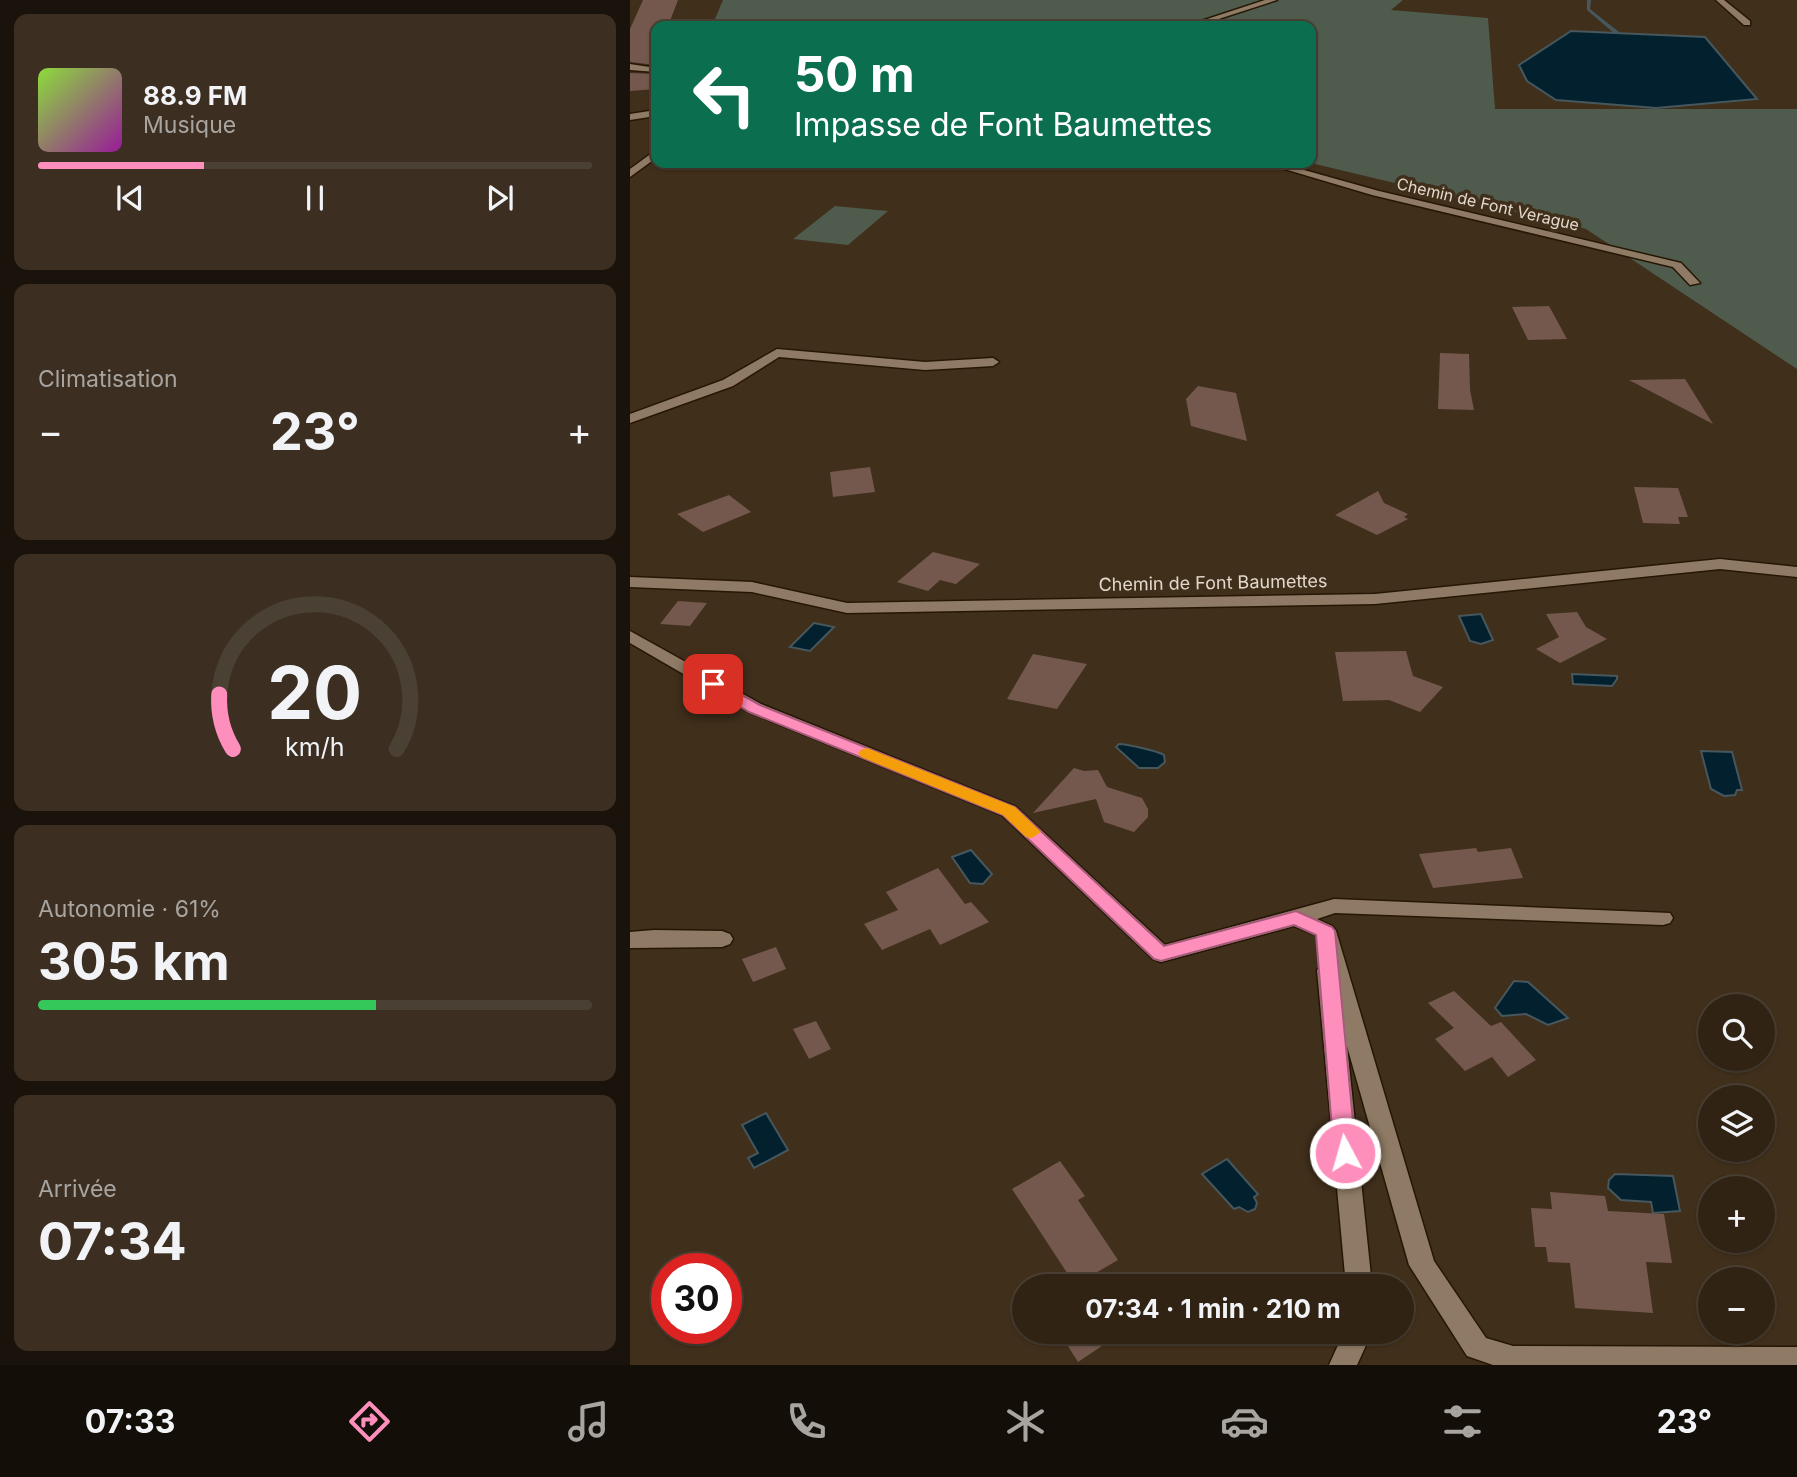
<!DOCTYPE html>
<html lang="fr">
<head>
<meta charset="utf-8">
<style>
  :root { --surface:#302314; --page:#3c2f22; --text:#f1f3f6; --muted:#a8a4a0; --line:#4b4034; --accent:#fe8ebb }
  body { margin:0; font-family:Inter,sans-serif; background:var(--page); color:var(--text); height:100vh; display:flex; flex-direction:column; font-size:26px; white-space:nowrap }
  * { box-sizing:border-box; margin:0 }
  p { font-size:23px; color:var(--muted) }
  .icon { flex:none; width:38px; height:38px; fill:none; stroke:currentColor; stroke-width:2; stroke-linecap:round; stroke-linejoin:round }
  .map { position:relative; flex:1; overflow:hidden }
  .panel { display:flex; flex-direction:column; gap:14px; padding:14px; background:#1a130b; width:630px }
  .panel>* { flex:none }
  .guide { position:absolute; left:21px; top:21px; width:665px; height:147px; border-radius:14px; box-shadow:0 2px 5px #0004,0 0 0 2px var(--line); background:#0b6e4f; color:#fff; overflow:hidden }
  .tools { position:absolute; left:1068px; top:994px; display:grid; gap:14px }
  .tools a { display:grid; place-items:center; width:77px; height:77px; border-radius:50%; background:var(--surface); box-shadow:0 2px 5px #0004,0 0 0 2px var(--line); font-size:35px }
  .speed { position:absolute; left:21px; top:1253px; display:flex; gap:14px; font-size:35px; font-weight:700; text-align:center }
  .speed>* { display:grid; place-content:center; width:91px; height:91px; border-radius:50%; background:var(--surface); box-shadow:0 2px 5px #0004,0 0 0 2px var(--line); line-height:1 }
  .speed .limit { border:10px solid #d22; background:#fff; color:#111 }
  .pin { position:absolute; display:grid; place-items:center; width:60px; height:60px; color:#fff; margin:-30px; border-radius:14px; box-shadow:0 4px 10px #0006 }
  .me { position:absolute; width:77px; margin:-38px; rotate:354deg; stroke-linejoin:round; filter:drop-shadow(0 0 5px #0008) }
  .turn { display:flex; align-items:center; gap:24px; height:147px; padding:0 28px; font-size:32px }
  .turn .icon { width:91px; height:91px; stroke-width:2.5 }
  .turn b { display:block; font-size:49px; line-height:60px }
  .big { font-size:52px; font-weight:700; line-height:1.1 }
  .panel .widget { flex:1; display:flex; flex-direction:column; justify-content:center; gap:10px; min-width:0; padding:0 24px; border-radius:14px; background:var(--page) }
  .panel .dial { align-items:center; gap:0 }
  .dial svg { height:182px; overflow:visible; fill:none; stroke:var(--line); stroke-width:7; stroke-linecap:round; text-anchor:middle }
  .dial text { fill:var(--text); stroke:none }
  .song { display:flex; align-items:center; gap:21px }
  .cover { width:84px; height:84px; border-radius:10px; background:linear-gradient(135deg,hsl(90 70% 55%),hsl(300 70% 35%)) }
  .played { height:7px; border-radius:4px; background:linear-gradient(90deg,var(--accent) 30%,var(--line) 30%) }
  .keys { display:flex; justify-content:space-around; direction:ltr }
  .heat { display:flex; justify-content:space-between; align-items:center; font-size:38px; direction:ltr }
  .charge { height:10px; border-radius:5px; background:linear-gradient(90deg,#34c759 61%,var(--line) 0) }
  .trip { position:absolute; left:382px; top:1274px; width:402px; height:70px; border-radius:35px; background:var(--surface); box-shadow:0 2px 5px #0004,0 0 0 2px var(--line); font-weight:700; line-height:70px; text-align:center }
  .menu { display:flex; height:112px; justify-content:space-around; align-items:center; background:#130e08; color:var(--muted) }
  .menu .icon { width:49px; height:49px }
  .menu .current { color:var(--accent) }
  .menu b { font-size:32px; color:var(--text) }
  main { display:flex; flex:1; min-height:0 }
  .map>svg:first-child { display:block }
</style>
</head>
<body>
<main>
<section class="panel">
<div class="widget">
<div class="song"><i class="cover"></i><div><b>88.9 FM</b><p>Musique</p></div></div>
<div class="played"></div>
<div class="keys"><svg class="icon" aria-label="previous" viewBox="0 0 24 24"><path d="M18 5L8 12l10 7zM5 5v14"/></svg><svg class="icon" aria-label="pause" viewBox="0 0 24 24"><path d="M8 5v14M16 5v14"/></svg><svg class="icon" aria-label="next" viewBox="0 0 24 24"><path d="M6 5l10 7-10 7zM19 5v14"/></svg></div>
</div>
<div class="widget"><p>Climatisation</p>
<div class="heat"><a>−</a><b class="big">23°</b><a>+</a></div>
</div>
<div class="widget dial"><svg viewBox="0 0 100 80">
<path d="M14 69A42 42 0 1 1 86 69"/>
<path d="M14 69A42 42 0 0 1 8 45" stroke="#fe8ebb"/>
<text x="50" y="56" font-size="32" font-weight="700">20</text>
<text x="50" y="72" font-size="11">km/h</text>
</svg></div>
<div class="widget"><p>Autonomie · 61%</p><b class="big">305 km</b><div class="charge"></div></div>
<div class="widget"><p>Arrivée</p><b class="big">07:34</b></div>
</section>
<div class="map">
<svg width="1167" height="1365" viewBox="0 0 1167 1365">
  <rect width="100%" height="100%" fill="#402f1b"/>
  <path fill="#4f5b4d" d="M93,0h680l-12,10 97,8 7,91h302v260l-211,-140 -275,-66v-137h-599z
    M205,206l53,5 -40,34 -55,-6z"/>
  <path fill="#02202d" stroke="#46575d" stroke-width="2" d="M941,31l134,6 52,62 -101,9 -100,-8 -29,-19 -8,-16z
    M851,614l12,26 -12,4 -11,-3 -11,-25z
    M184,623l20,4 -24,24 -20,-4z
    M942,674l45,2v3l-5,7 -39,-2z
    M489,744c7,0 39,7 45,11l1,7 -7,6h-19l-23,-21z
    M1071,751l31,1 10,38h-5l-2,5 -11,1 -13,-7z
    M341,850l21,24 -9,10 -13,-1 -18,-26z
    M884,981l14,1 40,36 -20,7 -22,-11 -24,2 -7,-8z
    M136,1113l22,37 -34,18 -6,-10 10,-5 -16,-28z
    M597,1159l31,35 -4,3 3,6 -2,6 -7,3 -9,-5 -5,2 -32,-35z
    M985,1174l58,2 7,35 -27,2 -2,-11 -30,-2 -13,-12 1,-8z"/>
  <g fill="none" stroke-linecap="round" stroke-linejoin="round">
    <path fill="#46575d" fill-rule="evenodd" d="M957,0h4l-1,9 29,23v2h-4l-28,-24z"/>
  </g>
  <path fill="#74584d" d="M13,0h35l-10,26h-12v39l-26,-3v-33z
    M0,73l26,1v15l-26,2z
    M919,306l18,33 -39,1 -16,-33z
    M810,353l29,1 1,36 4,20 -36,-1z
    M1055,379l28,45 -84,-44z
    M568,386l38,7 11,48 -56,-15 -5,-27z
    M240,467l5,25 -42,5 -3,-25z
    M1004,487l44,1 10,29h-10l2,7 -37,-1z
    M748,491l6,12 24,11 -4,3 4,2 -31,16 -42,-20z
    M99,495l22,17 -48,20 -26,-18z
    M303,552l47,12 -24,20 -16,-4 -12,11 -31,-9z
    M48,601l29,2 -17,23 -30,-2z
    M947,612l9,15 21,12 -47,24 -24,-14 23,-12 -13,-23z
    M776,651l7,25 30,11 -23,25 -31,-12 -46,1 -8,-49z
    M403,654l54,10 -30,45 -50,-10z
    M444,768l10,3 14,-1 9,17 35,11 6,11v8l-14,15 -30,-10 -8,-23 -63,14z
    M846,848l2,4 33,-4 12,30 -90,10 -14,-34z
    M308,868l27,36 6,-2 18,20 -49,23 -10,-16 -48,21 -18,-26 34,-14 -12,-18z
    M146,947l10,22 -33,13 -11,-23z
    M824,991l37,35 10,-4 35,38 -28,17 -16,-20 -27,14 -30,-32 19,-11 -26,-25z
    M186,1021l15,28 -22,10 -16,-30z
    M430,1161l25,35 -7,4 40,60 -43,25 -63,-96z
    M920,1192l55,4 3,15 56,3 8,49 -26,-1 7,51 -78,-5 -5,-45 -22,-1 -2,-15h-11l-4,-39 21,1z
    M429,1332h64l-45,30z"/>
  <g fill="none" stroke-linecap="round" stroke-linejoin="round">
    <defs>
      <path id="minor" d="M635,0h12l-80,26h-11z
        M1086,0h8l26,21v4h-6z
        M0,64l26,4v4l-26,-2z
        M26,110v6l-26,4v-6z
        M26,150v8l-26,19v-8z
        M634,163h15l100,28 302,72 19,20 -10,2 -17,-18 -301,-72z
        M147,349l148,13 68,-4 6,4 -6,4 -68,4 -146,-13 -46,29 -103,37v-9l93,-34z
        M1090,559l77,8v10l-77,-8 -345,35 -528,9 -95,-21 -122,-5v-10l122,5 95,21 528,-9z
        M0,631l131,73 255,103 149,138 169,-46 336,14 3,5 -3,5 -7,2 -328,-12 -18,6 15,7 4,5 98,330 52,77 27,8 284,1v18h-304l-26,-9 -58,-91 -62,-219 25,240h-26l-29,-316 7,-7 -8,-28 -22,-9 -133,36 -8,-3 -151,-144 -253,-103 -119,-69z
        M24,930l68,1 8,3 3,5 -3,5 -8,3 -92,1v-16z
        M714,1332h28l-15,33h-28z"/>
    </defs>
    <use href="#minor" stroke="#261704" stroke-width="3"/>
    <use href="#minor" fill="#8f7b65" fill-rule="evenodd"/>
  </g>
  <path fill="#fe8ebb" stroke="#a55c7a" stroke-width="2" d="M83,679l47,26 255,102 149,139 132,-35 36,16 3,4 21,222 -3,6 -8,3 -8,-3 -3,-6 -18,-218 -22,-10 -133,36 -7,-2 -151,-144 -254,-103 -42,-25 -2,-3 2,-3z"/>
  <path fill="#f59e0b" d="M237,748l148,59 26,25 -9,6 -6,-1 -23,-22 -142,-58 -3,-4 3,-3z"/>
  <g text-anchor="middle" stroke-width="7" stroke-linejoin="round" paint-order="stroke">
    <g font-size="16" fill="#e3d8cc" stroke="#402f1b">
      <text transform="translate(858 204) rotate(13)" y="6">Chemin de Font Verague</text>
    </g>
    <g font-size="18" fill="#e3d8cc" stroke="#402f1b">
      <text transform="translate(583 583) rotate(-1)" y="6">Chemin de Font Baumettes</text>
    </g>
  </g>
</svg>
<div class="tools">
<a><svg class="icon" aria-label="search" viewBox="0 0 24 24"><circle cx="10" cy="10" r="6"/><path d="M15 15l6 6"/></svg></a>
<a><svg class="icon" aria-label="layers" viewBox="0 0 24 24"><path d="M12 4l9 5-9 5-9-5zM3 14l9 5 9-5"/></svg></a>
<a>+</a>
<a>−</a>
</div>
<div class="speed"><div class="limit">30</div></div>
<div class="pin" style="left:83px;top:684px;background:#d93025"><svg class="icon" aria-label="arrive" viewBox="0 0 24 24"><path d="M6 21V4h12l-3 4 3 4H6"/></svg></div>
<svg class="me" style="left:715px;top:1153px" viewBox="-20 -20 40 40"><circle r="17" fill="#fe8ebb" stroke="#fff" stroke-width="3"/><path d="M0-11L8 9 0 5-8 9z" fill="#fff"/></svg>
<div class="trip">07:34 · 1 min · 210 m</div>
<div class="guide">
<div class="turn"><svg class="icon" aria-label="left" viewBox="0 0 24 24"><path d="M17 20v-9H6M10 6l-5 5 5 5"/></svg><div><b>50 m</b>Impasse de Font Baumettes</div></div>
</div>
</div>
</main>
<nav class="menu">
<b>07:33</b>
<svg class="icon current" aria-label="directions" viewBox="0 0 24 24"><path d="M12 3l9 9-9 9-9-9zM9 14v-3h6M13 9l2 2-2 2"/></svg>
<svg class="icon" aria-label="music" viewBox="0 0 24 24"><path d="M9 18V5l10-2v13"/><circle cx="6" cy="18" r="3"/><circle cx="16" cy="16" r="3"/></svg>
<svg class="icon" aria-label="phone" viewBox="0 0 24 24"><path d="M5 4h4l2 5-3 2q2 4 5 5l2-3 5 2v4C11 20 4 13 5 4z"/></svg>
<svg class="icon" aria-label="climate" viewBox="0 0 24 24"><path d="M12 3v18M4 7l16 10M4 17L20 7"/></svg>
<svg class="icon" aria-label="car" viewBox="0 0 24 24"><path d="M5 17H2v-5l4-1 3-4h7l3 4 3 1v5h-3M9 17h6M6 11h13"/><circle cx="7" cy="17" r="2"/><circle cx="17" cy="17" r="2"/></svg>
<svg class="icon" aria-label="filters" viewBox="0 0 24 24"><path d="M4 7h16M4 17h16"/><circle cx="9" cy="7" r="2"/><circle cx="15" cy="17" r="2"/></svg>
<b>23°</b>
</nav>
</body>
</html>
